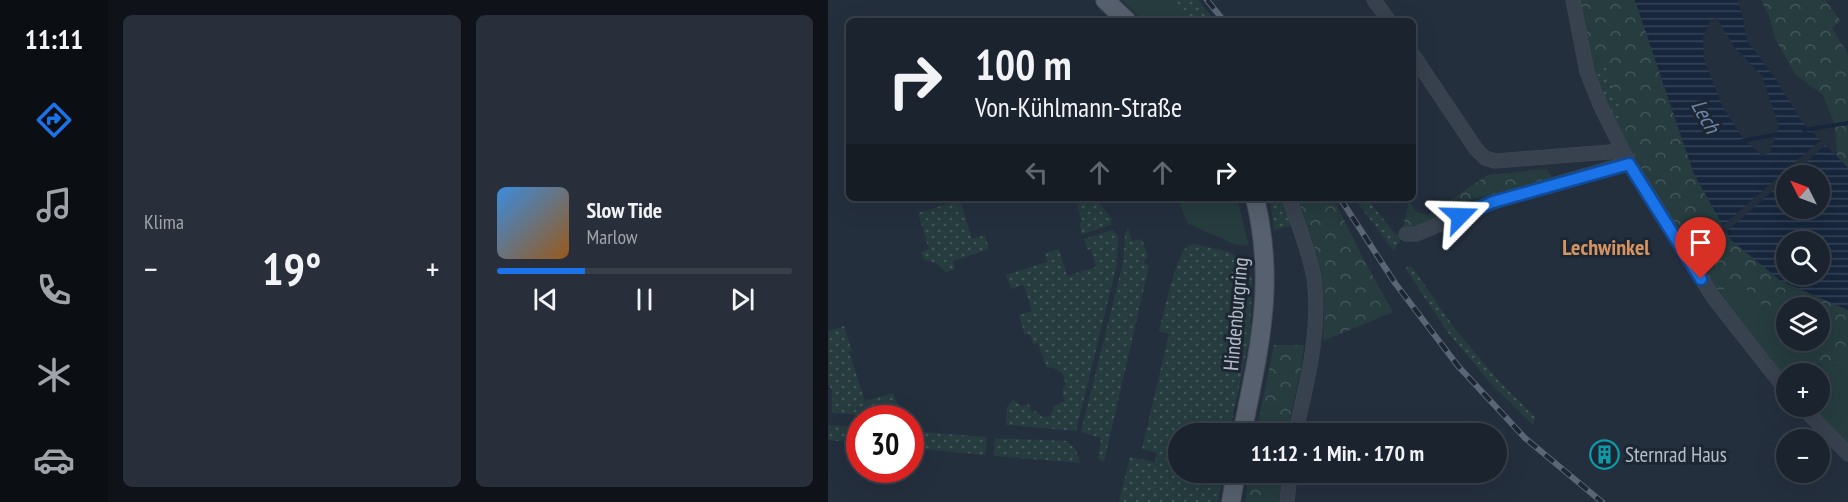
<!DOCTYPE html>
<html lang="de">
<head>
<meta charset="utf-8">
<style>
  :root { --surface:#1b232e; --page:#282f3a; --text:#f1f3f6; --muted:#a0a4aa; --line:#39404a; --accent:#1a73e8 }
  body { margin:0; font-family:"PT Sans Narrow",sans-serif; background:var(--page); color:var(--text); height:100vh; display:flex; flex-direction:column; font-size:22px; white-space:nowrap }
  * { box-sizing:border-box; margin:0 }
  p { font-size:20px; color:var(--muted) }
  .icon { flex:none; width:33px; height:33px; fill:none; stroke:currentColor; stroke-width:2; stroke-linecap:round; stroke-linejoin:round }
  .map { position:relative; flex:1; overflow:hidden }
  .sheet { display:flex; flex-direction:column; gap:15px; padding:15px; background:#0f1319; width:720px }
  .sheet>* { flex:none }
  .banner { position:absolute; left:18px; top:18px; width:570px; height:183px; border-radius:9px; box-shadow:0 6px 24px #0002,0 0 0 2px var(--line); background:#1b232e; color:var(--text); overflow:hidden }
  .needle { width:39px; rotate:312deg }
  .tools { position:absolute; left:948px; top:165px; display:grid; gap:12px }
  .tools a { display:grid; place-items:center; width:54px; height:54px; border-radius:50%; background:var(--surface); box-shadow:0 6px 24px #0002,0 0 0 2px var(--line); font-size:30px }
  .speed { position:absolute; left:18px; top:405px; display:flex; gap:12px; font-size:30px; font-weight:700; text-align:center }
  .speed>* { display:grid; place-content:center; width:78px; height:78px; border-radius:50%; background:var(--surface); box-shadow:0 6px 24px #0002,0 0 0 2px var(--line); line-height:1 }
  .speed .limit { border:9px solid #d22; background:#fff; color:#111 }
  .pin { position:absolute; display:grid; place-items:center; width:51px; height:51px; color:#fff; margin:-62px -26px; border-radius:50% 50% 50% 0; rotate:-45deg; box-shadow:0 0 6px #0007 }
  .pin .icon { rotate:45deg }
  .me { position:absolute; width:66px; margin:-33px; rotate:68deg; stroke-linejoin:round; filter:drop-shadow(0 0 4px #0008) }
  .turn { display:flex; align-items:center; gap:21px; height:126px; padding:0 30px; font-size:27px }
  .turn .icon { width:78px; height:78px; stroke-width:2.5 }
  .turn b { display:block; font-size:42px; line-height:51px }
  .lanes { display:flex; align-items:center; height:57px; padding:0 30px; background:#0003; justify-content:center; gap:30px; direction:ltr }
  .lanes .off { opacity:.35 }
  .big { font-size:45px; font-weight:800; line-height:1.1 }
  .sheet .widget { flex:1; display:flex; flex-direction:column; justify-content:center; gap:9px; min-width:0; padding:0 21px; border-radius:9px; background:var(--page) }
  .song { display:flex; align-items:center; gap:18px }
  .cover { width:72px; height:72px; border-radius:9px; background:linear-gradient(135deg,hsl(210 70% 55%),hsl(30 70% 35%)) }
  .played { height:6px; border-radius:3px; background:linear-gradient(90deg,var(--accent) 30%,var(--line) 30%) }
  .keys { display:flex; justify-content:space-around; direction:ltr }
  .heat { display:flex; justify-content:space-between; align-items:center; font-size:33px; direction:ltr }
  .sheet .tiles { flex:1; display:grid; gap:15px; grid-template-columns:repeat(2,1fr) }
  .trip { position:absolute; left:340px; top:423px; width:339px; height:60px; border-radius:30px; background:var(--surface); box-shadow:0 6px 24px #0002,0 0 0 2px var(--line); font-weight:800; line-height:60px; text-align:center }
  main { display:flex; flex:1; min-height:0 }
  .menu { display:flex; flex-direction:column; width:108px; justify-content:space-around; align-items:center; background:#0b0e12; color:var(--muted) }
  .menu .icon { width:42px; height:42px }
  .menu .selected { color:var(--accent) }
  .menu b { font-size:27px; color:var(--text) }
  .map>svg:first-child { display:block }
</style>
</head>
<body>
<main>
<nav class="menu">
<b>11:11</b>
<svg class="icon selected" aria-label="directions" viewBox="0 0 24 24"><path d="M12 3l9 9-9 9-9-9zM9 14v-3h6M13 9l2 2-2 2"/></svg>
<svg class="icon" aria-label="music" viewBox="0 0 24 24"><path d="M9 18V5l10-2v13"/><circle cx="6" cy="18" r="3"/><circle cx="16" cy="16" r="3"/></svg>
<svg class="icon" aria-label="phone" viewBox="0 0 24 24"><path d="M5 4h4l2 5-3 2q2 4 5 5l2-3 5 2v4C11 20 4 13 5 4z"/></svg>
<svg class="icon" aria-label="climate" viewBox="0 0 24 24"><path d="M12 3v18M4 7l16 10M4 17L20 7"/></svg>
<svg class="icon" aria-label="car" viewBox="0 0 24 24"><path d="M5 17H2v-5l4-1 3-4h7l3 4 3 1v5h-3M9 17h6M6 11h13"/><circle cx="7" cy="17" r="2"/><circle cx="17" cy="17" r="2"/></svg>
</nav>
<section class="sheet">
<div class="tiles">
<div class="widget"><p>Klima</p>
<div class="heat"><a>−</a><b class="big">19°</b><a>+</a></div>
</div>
<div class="widget">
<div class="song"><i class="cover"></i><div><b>Slow Tide</b><p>Marlow</p></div></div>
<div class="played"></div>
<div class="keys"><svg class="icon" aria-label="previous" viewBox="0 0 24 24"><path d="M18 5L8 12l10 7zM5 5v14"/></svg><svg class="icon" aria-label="pause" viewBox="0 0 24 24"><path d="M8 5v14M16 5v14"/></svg><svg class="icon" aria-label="next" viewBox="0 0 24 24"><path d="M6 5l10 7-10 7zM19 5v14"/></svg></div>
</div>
</div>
</section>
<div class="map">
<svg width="1020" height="502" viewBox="0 0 1020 502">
  <defs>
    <pattern id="grass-dots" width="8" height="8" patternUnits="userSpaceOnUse" patternTransform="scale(1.5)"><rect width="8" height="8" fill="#263c3f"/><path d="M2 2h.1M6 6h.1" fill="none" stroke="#435659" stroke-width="1.8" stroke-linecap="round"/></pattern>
    <pattern id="forest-crowns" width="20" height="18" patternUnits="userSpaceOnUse" patternTransform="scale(1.5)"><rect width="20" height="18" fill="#263c3f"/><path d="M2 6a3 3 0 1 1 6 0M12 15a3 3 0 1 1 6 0" fill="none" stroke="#435659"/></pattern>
    <pattern id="water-rules" width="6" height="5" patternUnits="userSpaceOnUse" patternTransform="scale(1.5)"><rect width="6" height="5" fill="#17263c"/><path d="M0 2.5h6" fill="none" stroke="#364457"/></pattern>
  </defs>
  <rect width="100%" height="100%" fill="#242f3e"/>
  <path fill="url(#grass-dots)" d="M341,0h29l17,21h-29z
    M777,66l21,54 -9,4 -24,-53z
    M260,198h8l16,21 -1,6 -29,9 -3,-11 3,-1 -5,-17z
    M442,198h11l11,28 -18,4z
    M526,198h13l28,36 8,1 -9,16z
    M132,200l12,39 13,-4 4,14 -36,12 2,8 -9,3 -10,-9 -12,-3 -3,-8 8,-3 -11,-36z
    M300,227l4,14 10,-2 6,18 -3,2 -1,4 5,3 -45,196 -6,-3 3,-21 -20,-6 42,-169 2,-27z
    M285,230l5,6 -1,28 -41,167 -70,-6 1,-18 6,-7 10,6 6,-2 2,8 5,-1 6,6 8,-1 3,-5v-5l12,-5 -3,-11 4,-6 -4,-11 -10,-6 -5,2 -9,-26 -5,1 -3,-10 -5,1 -6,-20 13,-4 -8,-26 -13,4 -5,-14 41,-13 -2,-9 14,-4 8,27 29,-9 -5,-18 -4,1 -3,-11z
    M366,244l36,8 13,10 9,18 -2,57 -21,96 -50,1v38l44,1 -5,29h-99l11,-45 25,5 2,-9 -15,-4 27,-115 -10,-3c6,-21 13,-61 24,-79 2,-5 6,-6 11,-8z
    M579,267h5l43,62 43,51 37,37 -2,8 -40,-39 -44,-52 -44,-66z
    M16,326l8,25 -3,1 16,49 28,-8 7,19 -4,6 -64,-5v-23l-4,-6v-53z
    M0,425l31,2v16l-31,-3z
    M82,431l77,6 -2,18 -74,-7z
    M167,438l72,3 9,9 4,13 -86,-7z"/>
  <path fill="url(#forest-crowns)" d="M751,0h56l59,174 87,107 67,29v56l-30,-2 -23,-23 25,-1v-32h-34v23l-45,-47 -11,2 -11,6 -64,-99 -38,-69 8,-4 -20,-54 -12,5 -8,-50z
    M933,0h64l16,21 -9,7 16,26v114l-11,-12 -2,-31 -12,-30 -28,-21 -20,-36 -7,-25z
    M719,169l5,8 -91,26 -36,21 -22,4 6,-27 7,11 12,3 60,-40z
    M469,198h36l32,64 28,50 -70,29c1,-20 2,-41 -1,-61 -4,-28 -15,-56 -25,-82z
    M446,345h30l-3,24 -14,64h-31z
    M421,473h33l-3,29h-34z"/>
  <path fill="#263c3f" d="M294,0h47l17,21h-43z
    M352,198h57l12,48 -13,-1 -49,-22 -7,-19z
    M913,284l45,47v9l9,1 23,23 30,2v78l-40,-37 12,-1v-32h-34v4l-67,-86 11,-6z"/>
  <path fill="url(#water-rules)" fill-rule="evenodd" d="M807,0h102l5,14 5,27 26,34 30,48 45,45v142l-67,-29 -50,-41 -37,-66zM889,18l17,29 28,29 17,50 -9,26 -8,4 -20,-19 -20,-32 -18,-46 -1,-21 7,-17zM958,176h34v32h-34zM958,242h34v32h-34z"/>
  <path fill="#242f3e" d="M995,138l5,5 -37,32 -5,1v3l-62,55 -4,-6z"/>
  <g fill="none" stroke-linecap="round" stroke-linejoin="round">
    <path stroke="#17263c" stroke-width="4" d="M976,130l44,-7
      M914,141l37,-7"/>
    <defs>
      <path id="minor" d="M546,0l15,21
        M745,0l14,72 14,35 28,56 84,134 73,93
        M585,55l63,94 9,9 10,3 127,-10
        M461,198c9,25 20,53 25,80 7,52 -7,105 -19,156
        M578,234h10l77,-32 136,-39
        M973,406l47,48
        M459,502l3,-30"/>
      <path id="major" d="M277,0l22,21
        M414,434c17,-86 34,-149 13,-236
        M403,502l5,-30"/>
    </defs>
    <use href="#minor" stroke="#414a57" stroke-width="15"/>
    <use href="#major" stroke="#414a57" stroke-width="20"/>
    <use href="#minor" stroke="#38414e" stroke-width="14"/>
    <use href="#major" stroke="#56606e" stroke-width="18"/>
    <defs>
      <path id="rail" d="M379,0l17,21
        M512,198l55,85 63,83 67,72 77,64"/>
    </defs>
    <use href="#rail" stroke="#5a6575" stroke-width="6"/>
    <use href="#rail" stroke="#1d2633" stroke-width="4" stroke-dasharray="11" stroke-linecap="butt"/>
  </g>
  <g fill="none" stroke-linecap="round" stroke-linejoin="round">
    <defs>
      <path id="route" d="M632,216l33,-14 136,-38 72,115"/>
    </defs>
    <use href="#route" stroke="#114b97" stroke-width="15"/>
    <use href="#route" stroke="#1a73e8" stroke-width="10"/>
  </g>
  <defs>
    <symbol id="building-ring" viewBox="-11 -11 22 22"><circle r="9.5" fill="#1d2633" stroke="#0f9aa8" stroke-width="1.5"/><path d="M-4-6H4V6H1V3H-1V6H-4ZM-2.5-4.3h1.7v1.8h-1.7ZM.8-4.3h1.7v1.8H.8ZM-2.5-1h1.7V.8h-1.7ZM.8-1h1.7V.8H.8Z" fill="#0f9aa8"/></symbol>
  </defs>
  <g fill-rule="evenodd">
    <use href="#building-ring" x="760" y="438" width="33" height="33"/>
  </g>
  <g text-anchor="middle" stroke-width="6" stroke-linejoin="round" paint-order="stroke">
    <g font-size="21" fill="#b4bcc9" stroke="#1d2633">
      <text transform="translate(408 314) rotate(-85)" y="7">Hindenburgring</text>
    </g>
    <g font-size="21" fill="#b4bcc9" stroke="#1d2633" text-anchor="start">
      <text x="797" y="462">Sternrad Haus</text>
    </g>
    <g font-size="22" font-style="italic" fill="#6d86a8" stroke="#1d2633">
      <text transform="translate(878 116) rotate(61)" y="8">Lech</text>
    </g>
    <g font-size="22" font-weight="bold" fill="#d59563" stroke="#1d2633">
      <text x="778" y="255">Lechwinkel</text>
    </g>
  </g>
</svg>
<div class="tools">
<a><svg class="needle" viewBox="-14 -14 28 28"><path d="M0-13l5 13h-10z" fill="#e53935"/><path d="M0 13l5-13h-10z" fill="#a0a4aa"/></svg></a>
<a><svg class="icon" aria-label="search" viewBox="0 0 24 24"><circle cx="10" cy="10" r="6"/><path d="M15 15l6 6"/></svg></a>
<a><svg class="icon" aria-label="layers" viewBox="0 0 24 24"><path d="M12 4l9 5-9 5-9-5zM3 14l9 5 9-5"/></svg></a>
<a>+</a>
<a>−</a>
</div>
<div class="speed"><div class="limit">30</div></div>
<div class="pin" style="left:873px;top:279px;background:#d93025"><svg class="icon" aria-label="arrive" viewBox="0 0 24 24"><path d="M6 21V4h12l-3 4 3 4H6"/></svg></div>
<svg class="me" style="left:632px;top:216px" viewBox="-20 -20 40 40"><path d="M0-17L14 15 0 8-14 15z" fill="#1a73e8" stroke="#fff" stroke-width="4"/></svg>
<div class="trip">11:12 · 1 Min. · 170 m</div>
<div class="banner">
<div class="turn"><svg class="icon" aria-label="right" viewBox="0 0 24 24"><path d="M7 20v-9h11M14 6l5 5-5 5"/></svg><div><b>100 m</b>Von-Kühlmann-Straße</div></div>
<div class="lanes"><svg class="icon off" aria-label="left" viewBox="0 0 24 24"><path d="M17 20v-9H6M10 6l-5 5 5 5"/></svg><svg class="icon off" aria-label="ahead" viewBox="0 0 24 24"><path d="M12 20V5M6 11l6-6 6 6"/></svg><svg class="icon off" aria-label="ahead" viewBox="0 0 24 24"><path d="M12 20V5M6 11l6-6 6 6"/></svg><svg class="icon" aria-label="right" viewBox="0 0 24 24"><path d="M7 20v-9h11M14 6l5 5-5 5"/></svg></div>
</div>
</div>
</main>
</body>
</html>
